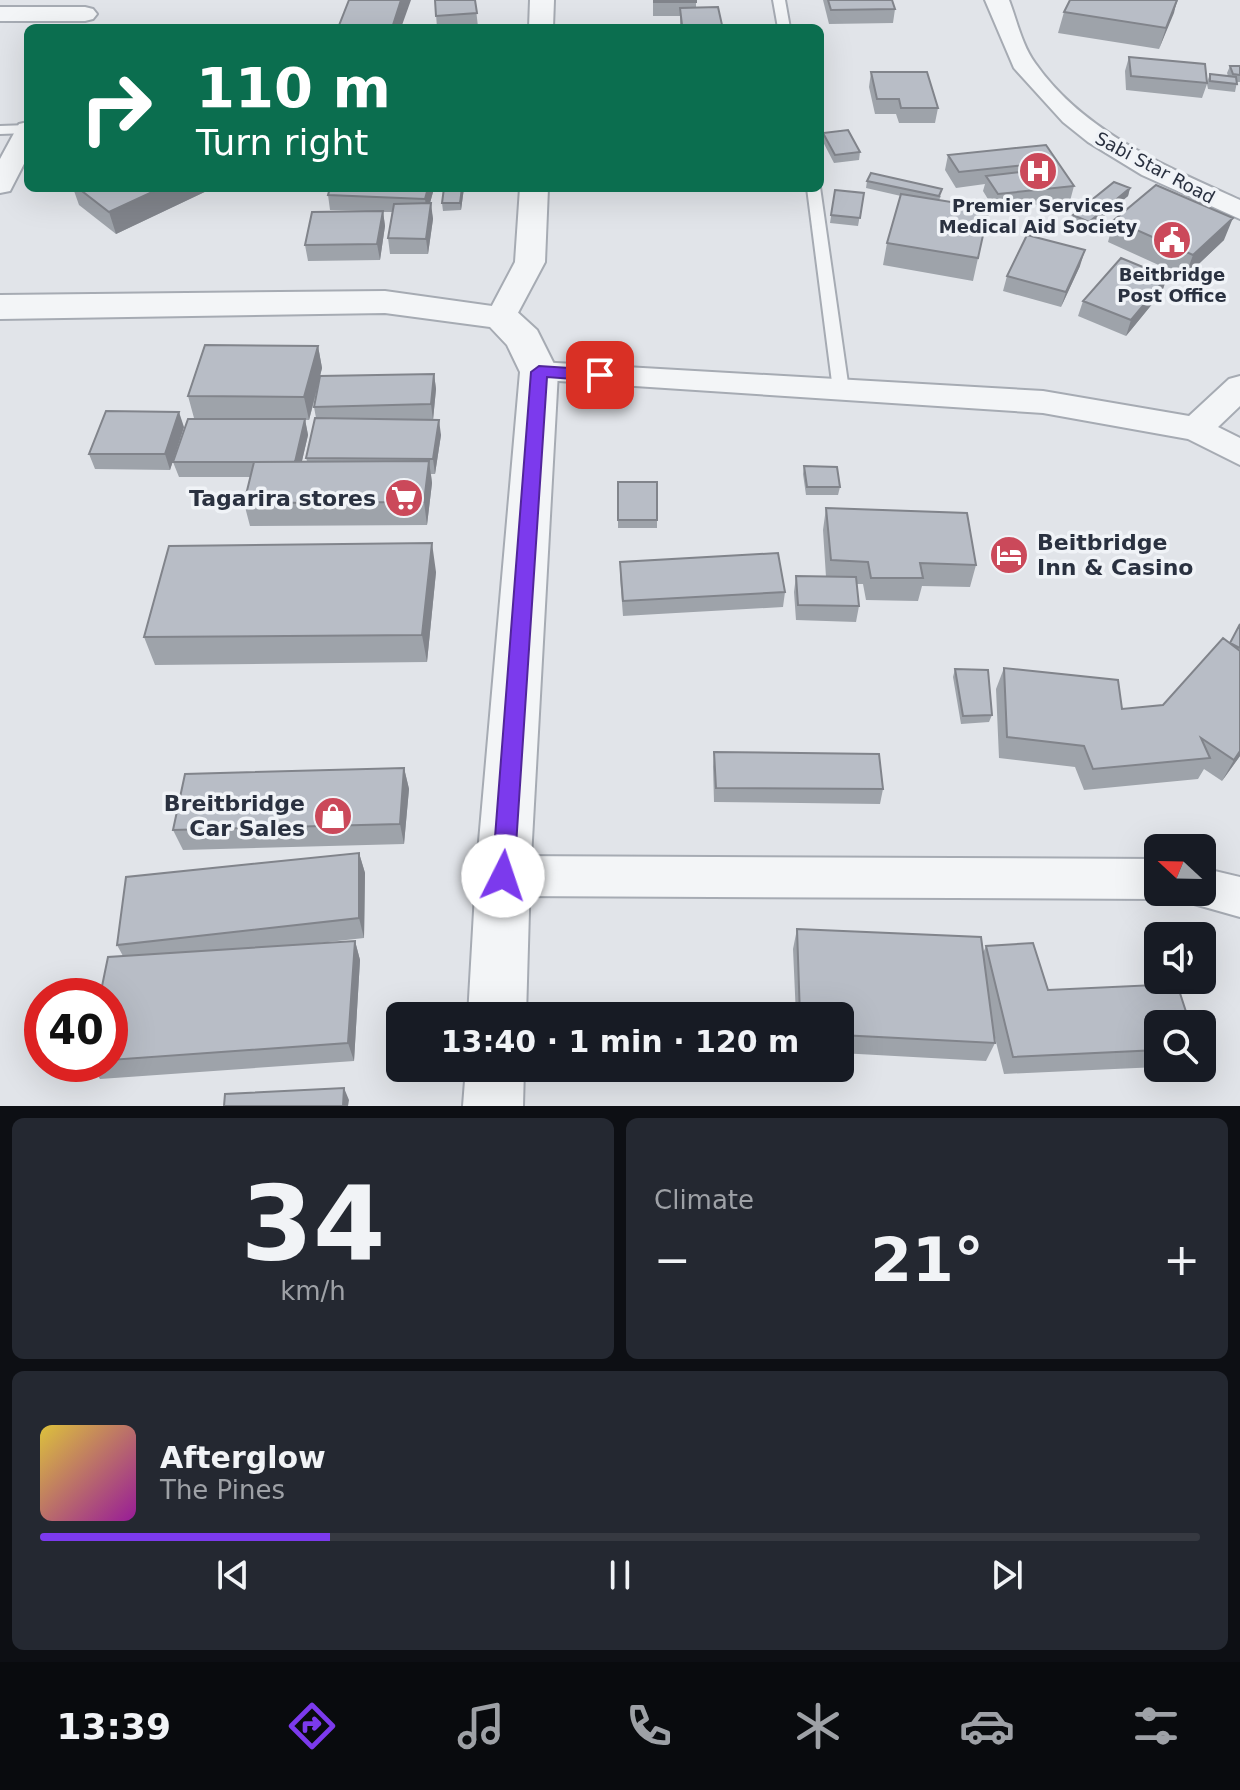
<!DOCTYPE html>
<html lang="en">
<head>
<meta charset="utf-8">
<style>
  :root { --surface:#171b24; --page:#242831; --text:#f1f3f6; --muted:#9ea1a6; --line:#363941; --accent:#7c3aed }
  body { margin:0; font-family:"DejaVu Sans",sans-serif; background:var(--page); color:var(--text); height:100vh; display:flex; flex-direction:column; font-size:30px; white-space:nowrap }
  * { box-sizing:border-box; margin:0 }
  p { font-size:26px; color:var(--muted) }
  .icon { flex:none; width:44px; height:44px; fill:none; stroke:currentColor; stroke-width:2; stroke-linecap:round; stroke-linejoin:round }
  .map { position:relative; height:1106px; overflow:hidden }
  .panel { display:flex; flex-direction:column; gap:12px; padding:12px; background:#0d0f14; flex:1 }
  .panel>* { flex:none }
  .top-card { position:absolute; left:24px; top:24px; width:800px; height:168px; border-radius:12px; box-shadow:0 8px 32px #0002; background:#0b6e4f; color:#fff; overflow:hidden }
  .needle { width:52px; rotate:292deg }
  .buttons { position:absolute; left:1144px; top:834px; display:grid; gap:16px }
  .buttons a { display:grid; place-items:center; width:72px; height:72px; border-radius:12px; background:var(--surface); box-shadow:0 8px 32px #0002; font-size:40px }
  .speed { position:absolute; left:24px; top:978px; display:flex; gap:16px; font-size:40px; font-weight:700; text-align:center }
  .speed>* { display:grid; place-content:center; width:104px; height:104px; border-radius:50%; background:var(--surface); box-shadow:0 8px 32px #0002; line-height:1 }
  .speed .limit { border:12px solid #d22; background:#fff; color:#111 }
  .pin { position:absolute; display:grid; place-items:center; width:68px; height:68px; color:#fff; margin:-34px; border-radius:16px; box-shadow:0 4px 12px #0006 }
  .me { position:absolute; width:88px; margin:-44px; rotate:4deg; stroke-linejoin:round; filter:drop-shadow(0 0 6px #0008) }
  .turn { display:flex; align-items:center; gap:28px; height:168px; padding:0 40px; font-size:36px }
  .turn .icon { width:104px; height:104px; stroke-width:2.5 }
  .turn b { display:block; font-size:56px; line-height:68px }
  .big { font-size:60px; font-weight:600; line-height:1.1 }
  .panel .tile { flex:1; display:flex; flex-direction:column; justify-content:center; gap:12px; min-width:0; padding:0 28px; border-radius:12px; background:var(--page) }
  .panel .dial { align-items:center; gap:0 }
  .dial b { font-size:104px; line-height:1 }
  .song { display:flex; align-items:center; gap:24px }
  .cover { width:96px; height:96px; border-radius:12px; background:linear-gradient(135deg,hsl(50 70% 55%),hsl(300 70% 35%)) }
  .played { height:8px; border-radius:4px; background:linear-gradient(90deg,var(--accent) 25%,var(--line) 25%) }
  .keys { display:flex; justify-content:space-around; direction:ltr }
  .heat { display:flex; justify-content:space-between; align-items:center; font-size:44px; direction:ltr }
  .panel .tiles { flex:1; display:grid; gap:12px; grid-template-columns:1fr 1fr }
  .tile:last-child { grid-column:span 2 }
  .trip { position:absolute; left:386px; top:1002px; width:468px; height:80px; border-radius:12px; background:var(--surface); box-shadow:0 8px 32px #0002; font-weight:600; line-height:80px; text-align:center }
  .dock { display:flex; height:128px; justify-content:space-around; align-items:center; background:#090b0e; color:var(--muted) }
  .dock .icon { width:56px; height:56px }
  .dock .active { color:var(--accent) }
  .dock b { font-size:36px; color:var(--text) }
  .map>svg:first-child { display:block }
</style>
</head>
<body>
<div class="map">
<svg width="1240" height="1106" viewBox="0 0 1240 1106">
  <rect width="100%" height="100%" fill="#e1e4e9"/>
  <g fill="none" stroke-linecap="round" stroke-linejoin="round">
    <defs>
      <path id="service" d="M773,0h12l5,28h-12z
        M28,125v8l-28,1v-8z
        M820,187l29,203 -8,5 -8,-5 -26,-202z"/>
      <path id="minor" d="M530,0h24l-1,28h-24z
        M985,0h24c8,21 13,45 26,63 48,69 132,104 205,137v19l-98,-44 -54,-33 -25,-20 -49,-54z
        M0,7h85l8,2 4,5 -4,5 -8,2h-85z
        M28,122v34l-18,35 -10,2v-34l19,-35z
        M520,188h28l-3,74 -33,62 -11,3 -11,-3 -4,-7 29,-55z
        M539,362l504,29 146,25 40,-37 11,-3v30l-22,21 22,11v27l-52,-26 -145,-26 -515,-34 -5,-7 5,-7z
        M503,856l655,3v33h16l-16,7 -655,-3 -15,-6 -7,-14 7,-14z
        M1202,868l38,9v40l-53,-15 -5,-10h20z"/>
      <path id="tertiary" d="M385,291l129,18 23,21 21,42 -28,504 -4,140h-58l8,-140 44,-504 -13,-27 -17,-18 -105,-14 -385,6v-24z
        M466,1068h58l-1,38h-60z"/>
    </defs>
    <use href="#service" stroke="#a6abb3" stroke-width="4"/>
    <use href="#minor" stroke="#a6abb3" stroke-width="4"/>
    <use href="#tertiary" stroke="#a6abb3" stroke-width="4"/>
    <use href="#service" fill="#f3f5f7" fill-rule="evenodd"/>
    <use href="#minor" fill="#f3f5f7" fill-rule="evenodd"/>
    <use href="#tertiary" fill="#f3f5f7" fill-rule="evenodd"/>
  </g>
  <path fill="#9ea3aa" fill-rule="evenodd" d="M435,0h40l3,27 -41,1z
    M653,0h43v7l26,18v3h-65l23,-3v-9h-27z
    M823,0h69l3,9 -2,14 -64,1z
    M1070,0h108l-19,49 -101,-16 6,-21z
    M1129,57l78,25 3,-8 18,2 -1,-3 3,-7h10v16h-3l-2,10 -27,-3 -1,-5 -5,14 -76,-8 -1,-19z
    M871,72l67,36 -3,15h-36l-3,-9h-21l-6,-27z
    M823,133l37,19 -1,8 -25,3 -12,-23z
    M1046,145l28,41 -4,15 -76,8 -11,-18 2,-7 -29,4 -11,-18 3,-15z
    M867,181l74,15 -2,4 50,8 -16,73 -90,-16 4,-22 14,-47 -35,-8z
    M73,188h140l-97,46 -37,-29z
    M330,188h103v4l-3,11 3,16 -5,35h-38l-2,-16 4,-26h-9l2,14 -5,34 -72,1 -3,-16 62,-34 -37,-1 -2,-15z
    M444,188h20l-3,22 -18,1 -1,-8z
    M1130,188l-2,8 -41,34 -16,-7 2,-8z
    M835,190l29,3 -6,33 -28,-3z
    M1114,220l110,20 -39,37 -77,-35z
    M1080,266l-19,41 -58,-16 4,-15z
    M1167,277l-5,15 -36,44 -48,-20 5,-15z
    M318,346l4,22 -2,8 114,-2 2,15 -3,31 8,15 -6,39h-4l1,9 -5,42 -177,1 -6,-23 6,-26h-71l-6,-15 21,-44 -6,-22zM318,387l-4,20 2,11 -10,40 1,3h-5l6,-26 -3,-15h4z
    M184,427l-14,43 -75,-1 -6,-15z
    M804,466l36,21 -2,8h-32l-3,-21z
    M618,482h39v46h-39z
    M826,508l150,57 -6,22 -48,-1 -4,15 -52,-1 -3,-16h-6l2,22 -3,16 -60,-2 -2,-28 2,-16 30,1 -3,-47z
    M620,562l165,30 -2,15 -160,9 -3,-39z
    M436,572l-9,90 -272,3 -11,-28z
    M1240,624v132l-18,25 -18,-12 -6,10 -114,11 -9,-23 -76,-9 -3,-69 8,-21 118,41 41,-4 66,-61z
    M955,669l37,46 -3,7 -28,2 -8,-47z
    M714,752l169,37 -3,15 -166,-2 -1,-35z
    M404,768l5,21 -5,55 -221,6 -10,-20z
    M359,853l6,20 -1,65 -54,6 45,-3 5,19 -6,101 -254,18 -10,-15h20v-68l13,-40 -6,-11z
    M797,929l186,24 3,-7 62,44 110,34v43l-154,7 -12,-48 3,17 -9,18 -146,-8v-37h-44l-3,-67z"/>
  <path fill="#81848b" d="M401,0h10l-10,28h-9z
    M1177,0l-3,13 -15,36 7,-21z
    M161,188h52l-97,46 -7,-22z
    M428,188h5v4l-6,22 -2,-15z
    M462,188h2l-3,22 -1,-7z
    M1130,188l-2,8 -41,34 2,-8z
    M431,203l2,16 -5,35 -2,-15z
    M383,211l2,15 -5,34 -3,-16z
    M1233,218l-9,22 -39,37 8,-22z
    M1085,250l-5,16 -19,41 5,-15z
    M1167,277l-5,15 -36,44 5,-16z
    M318,346l4,22 -13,52 -5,-23z
    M434,374l2,15 -3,31 -2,-16z
    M179,412l5,15 -14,43 -5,-16z
    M305,419l3,16 -10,43 -3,-16z
    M439,420l2,15 -6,39 -2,-15z
    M429,461l3,22 -5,42 -3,-23z
    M432,543l4,29 -9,90 -5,-27z
    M1240,751v5l-18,25 12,-21z
    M404,768l5,21 -5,55 -4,-20z
    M359,853l6,20 -1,65 -5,-20z
    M355,941l5,19 -6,101 -6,-18z
    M344,1088l5,12 -1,6h-5z"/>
  <path fill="#b8bdc6" stroke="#81848b" stroke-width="2" d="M349,0h52l-9,28h-54z
    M435,0h40l2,13 -41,3z
    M654,0h42v2h-42z
    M828,0h64l3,9 -64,1z
    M1070,0h107l-11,28 -102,-16z
    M718,7l4,18h-40l-2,-17z
    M657,25h52v3h-52z
    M1129,57l76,7 2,19 -76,-7z
    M1230,66h10v9l-7,-1z
    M871,72h56l11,36h-37l-2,-9h-22z
    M1210,74l26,3 1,7 -27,-3z
    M848,130l12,22 -25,3 -12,-22z
    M1046,145l28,41 -76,8 -12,-18 44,-5 -4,-6 -67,7 -11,-17z
    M871,173l71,16 -3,7 -72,-15z
    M1114,182l16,6 -41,34 -16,-7z
    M1156,185l77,33 -40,37 -79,-35z
    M78,188h83l-52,24z
    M330,188h98l-3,11 -97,-4z
    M444,188h18l-2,15h-18z
    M835,190l29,3 -4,25 -29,-3z
    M901,194l88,14 -11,50 -91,-15z
    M431,203l-5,36 -38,-1 6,-34z
    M383,211l-6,33 -72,1 7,-33z
    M1027,235l58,15 -19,42 -59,-16z
    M1121,258l46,19 -36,43 -48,-19z
    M205,345l113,1 -14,51 -116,-1z
    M434,374l-3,30 -117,3 6,-31z
    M106,411l73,1 -14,42h-76z
    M315,418l124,2 -6,39 -127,-1z
    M188,419h117l-10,43h-122z
    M429,461l-5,41 -180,1 10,-41z
    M804,466l33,1 3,20h-33z
    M618,482h39v38h-39z
    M826,508l141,5 9,52 -56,-2 3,15h-52l-3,-16 -37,-2z
    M432,543l-10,92 -278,2 25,-91z
    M778,553l7,39 -162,9 -3,-39z
    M796,576l60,1 3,29 -61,-1z
    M1240,624v24l-10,-5z
    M1223,638l17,13v100l-6,9 -33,-22 9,20 -117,11 -9,-23 -77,-9 -3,-69 114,12 4,29 41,-4z
    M955,669l33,1 4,45 -29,1z
    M714,752l165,2 4,35 -167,-1z
    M404,768l-4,56 -227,6 12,-56z
    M359,853v65l-242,27 9,-68z
    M797,929l184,8 14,106 -155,-8v-19h-40z
    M355,941l-7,102 -238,17v-64h-10l8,-39z
    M1033,943l15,47 129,-6 13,40h-32v26l-145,7 -27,-111z
    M344,1088l-1,18h-119l1,-12z"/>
  <path fill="#7c3aed" stroke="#51269a" stroke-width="2" d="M539,366l61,4 8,5 -8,6 -53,-4 -33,499 -3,7 -8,2 -7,-2 -4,-7 39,-504z"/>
  <defs>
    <symbol id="hospital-disc" viewBox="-11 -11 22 22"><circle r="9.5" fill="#cb495a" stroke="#f0f3f7"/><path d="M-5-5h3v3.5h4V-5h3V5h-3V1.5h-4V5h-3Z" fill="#fff"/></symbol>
    <symbol id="civic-disc" viewBox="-11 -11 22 22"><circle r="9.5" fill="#cb495a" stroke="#f0f3f7"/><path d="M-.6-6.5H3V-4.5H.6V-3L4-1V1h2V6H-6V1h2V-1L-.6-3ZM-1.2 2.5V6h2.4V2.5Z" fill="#fff"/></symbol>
    <symbol id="supermarket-disc" viewBox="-11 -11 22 22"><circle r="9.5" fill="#cb495a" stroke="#f0f3f7"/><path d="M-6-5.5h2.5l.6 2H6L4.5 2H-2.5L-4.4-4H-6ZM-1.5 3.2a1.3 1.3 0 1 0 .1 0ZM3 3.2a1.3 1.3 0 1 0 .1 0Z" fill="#fff"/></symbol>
    <symbol id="hotel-disc" viewBox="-11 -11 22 22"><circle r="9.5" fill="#cb495a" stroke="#f0f3f7"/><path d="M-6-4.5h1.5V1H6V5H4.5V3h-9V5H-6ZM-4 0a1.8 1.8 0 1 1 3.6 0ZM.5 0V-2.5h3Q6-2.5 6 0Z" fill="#fff"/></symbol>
    <symbol id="shop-disc" viewBox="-11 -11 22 22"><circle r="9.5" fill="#cb495a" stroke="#f0f3f7"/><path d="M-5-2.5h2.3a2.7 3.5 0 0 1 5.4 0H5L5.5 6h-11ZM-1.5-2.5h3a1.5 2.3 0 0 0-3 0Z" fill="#fff"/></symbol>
  </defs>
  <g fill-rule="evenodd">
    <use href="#hospital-disc" x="1016" y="149" width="44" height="44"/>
    <use href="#civic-disc" x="1150" y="218" width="44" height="44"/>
    <use href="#supermarket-disc" x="382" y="476" width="44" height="44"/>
    <use href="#hotel-disc" x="987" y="533" width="44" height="44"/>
    <use href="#shop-disc" x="311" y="794" width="44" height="44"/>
  </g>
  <g text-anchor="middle" stroke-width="7" stroke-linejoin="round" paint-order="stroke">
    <g font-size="18" fill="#2a3140" stroke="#f0f3f7">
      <text transform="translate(1155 168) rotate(28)" y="6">Sabi Star Road</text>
    </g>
    <g font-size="18" font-weight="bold" fill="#2a3140" stroke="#f0f3f7">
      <text x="1038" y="212">Premier Services<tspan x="1038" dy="21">Medical Aid Society</tspan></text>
      <text x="1172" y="281">Beitbridge<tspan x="1172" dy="21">Post Office</tspan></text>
    </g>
    <g font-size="22" font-weight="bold" fill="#2a3140" stroke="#f0f3f7" text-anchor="end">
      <text x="376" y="506">Tagarira stores</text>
      <text x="1037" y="550" text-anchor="start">Beitbridge<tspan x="1037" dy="25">Inn &amp; Casino</tspan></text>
      <text x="305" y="811">Breitbridge<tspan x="305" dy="25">Car Sales</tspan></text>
    </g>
  </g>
</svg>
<div class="buttons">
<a><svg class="needle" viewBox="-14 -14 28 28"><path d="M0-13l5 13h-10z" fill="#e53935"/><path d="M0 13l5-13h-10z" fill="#9ea1a6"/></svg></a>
<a><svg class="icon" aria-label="sound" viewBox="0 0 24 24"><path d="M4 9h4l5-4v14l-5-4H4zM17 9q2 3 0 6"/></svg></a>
<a><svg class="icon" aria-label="search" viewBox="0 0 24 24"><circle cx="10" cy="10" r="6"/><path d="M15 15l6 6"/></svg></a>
</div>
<div class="speed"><div class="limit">40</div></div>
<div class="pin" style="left:600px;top:375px;background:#d93025"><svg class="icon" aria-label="arrive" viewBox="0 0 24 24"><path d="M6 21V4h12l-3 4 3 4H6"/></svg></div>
<svg class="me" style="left:503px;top:876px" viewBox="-20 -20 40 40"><circle r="19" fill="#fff"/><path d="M0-13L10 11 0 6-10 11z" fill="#7c3aed"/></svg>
<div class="trip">13:40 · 1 min · 120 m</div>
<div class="top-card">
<div class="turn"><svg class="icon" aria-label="right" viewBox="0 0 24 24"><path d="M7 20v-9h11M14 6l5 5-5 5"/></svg><div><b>110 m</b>Turn right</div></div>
</div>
</div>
<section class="panel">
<div class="tiles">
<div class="tile dial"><b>34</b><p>km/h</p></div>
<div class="tile"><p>Climate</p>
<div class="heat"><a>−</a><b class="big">21°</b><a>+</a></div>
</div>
<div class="tile">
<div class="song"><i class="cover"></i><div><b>Afterglow</b><p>The Pines</p></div></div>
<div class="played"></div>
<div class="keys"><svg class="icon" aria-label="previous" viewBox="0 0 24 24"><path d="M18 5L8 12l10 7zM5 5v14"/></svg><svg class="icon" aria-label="pause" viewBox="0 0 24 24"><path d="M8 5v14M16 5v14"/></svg><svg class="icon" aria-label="next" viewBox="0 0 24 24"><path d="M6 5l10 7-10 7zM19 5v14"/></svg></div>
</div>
</div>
</section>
<nav class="dock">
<b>13:39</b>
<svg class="icon active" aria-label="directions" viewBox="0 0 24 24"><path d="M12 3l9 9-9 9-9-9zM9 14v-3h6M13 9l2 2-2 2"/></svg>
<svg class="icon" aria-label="music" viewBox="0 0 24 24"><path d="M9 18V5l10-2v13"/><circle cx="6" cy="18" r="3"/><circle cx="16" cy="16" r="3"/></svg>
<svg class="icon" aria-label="phone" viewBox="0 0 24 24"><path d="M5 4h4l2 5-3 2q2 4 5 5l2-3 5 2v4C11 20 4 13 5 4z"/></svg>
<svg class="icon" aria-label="climate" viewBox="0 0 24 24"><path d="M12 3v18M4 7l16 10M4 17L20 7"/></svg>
<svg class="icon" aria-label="car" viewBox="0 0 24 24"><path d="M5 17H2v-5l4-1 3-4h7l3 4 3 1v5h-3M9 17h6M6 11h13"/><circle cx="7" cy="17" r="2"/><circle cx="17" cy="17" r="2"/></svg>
<svg class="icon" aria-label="filters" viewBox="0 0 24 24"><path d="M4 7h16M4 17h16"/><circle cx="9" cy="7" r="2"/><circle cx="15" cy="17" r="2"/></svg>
</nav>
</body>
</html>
